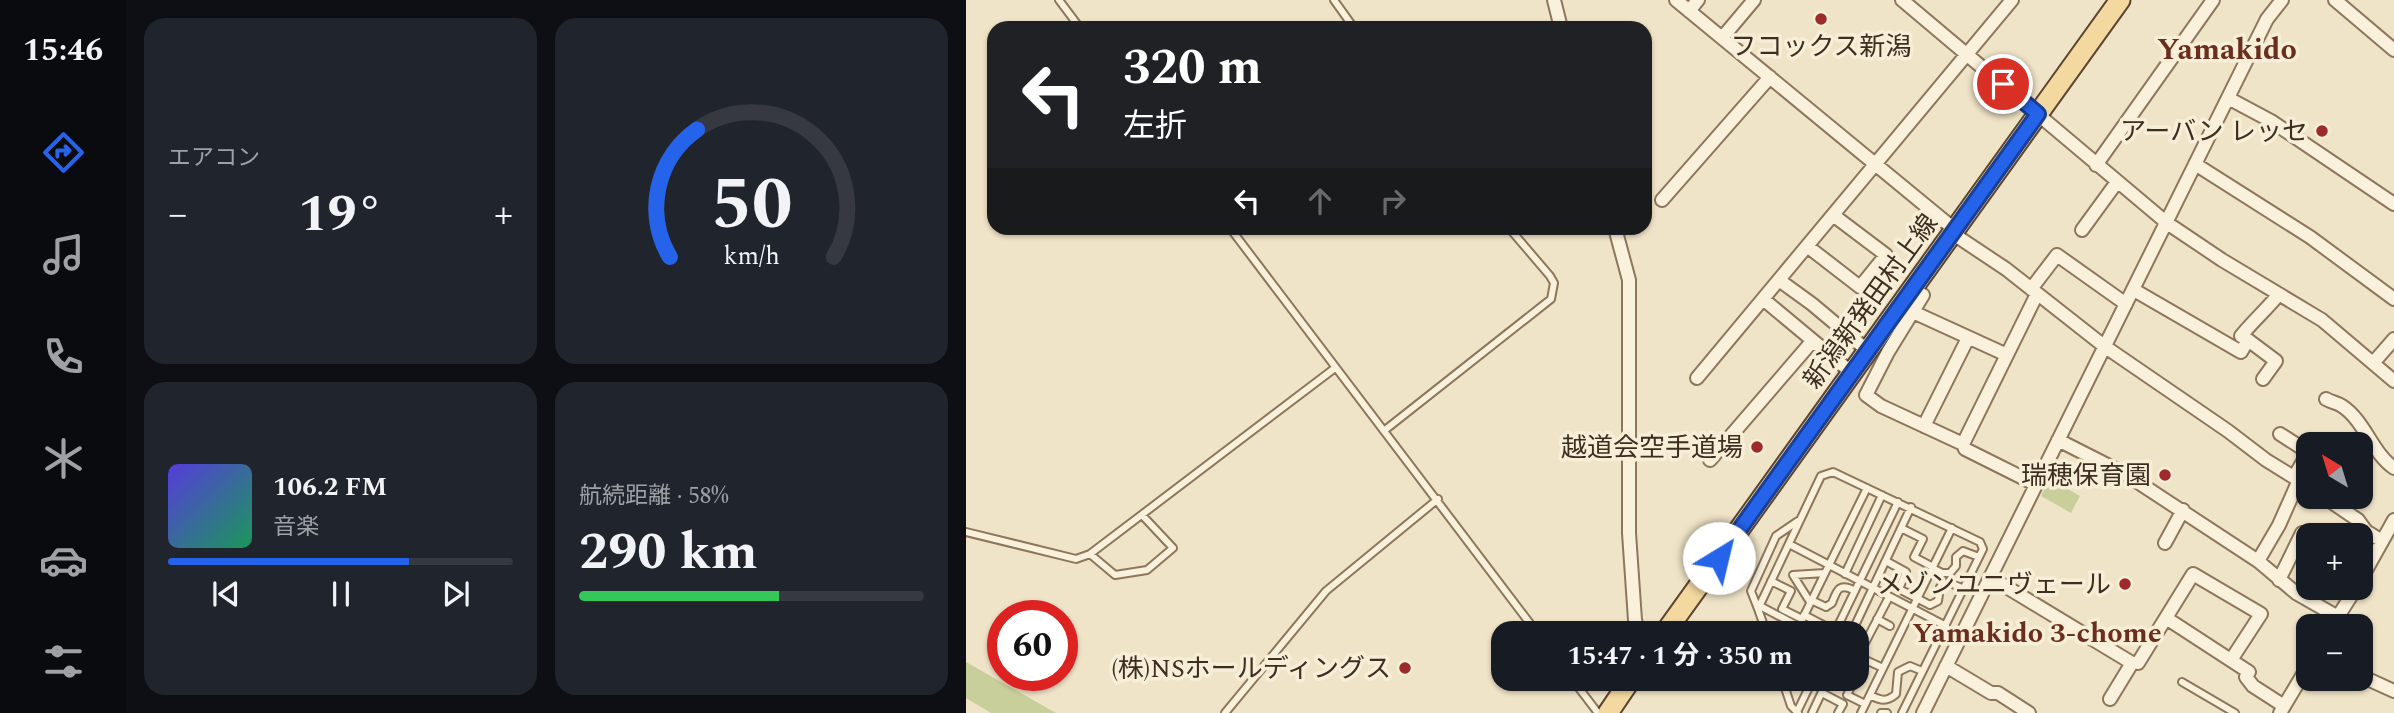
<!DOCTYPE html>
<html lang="ja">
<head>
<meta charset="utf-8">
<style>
  :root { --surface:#171b24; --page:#20242c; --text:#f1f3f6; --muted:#9ea1a6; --line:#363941; --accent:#2563eb }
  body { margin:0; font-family:Spectral,"Noto Sans JP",serif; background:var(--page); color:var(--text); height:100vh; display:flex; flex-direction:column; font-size:26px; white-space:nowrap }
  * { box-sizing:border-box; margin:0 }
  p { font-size:23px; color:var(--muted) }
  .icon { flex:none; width:38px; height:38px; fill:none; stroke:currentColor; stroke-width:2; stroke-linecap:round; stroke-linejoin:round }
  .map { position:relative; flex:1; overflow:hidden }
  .panel { display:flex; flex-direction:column; gap:18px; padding:18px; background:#0d0f14; width:840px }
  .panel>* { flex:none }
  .banner { position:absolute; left:21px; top:21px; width:665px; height:214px; border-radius:21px; box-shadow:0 2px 5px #0004; background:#202124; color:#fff; overflow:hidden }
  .needle { width:46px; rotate:322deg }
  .tools { position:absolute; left:1330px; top:432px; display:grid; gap:14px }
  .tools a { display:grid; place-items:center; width:77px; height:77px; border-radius:14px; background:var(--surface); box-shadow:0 2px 5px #0004; font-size:35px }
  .speed { position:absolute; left:21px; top:600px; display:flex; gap:14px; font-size:35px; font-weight:700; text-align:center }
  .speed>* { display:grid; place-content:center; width:91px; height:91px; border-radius:50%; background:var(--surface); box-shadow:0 2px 5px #0004; line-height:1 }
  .speed .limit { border:10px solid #d22; background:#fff; color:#111 }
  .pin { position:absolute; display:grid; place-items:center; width:60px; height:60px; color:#fff; margin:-30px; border:4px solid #fff; border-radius:50%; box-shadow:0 2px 7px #0007 }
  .me { position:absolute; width:77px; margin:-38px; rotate:36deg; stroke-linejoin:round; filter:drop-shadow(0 0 5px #0008) }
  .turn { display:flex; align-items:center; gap:24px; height:147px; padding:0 21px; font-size:32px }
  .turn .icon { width:91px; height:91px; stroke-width:2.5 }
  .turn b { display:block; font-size:49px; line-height:60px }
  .lanes { display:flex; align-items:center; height:66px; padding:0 21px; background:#0003; justify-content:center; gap:35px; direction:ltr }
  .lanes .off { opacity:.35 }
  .big { font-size:52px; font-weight:700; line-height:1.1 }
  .panel .widget { flex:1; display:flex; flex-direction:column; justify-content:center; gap:10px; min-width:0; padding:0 24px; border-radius:21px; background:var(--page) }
  .panel .dial { align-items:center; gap:0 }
  .dial svg { height:182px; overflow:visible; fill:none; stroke:var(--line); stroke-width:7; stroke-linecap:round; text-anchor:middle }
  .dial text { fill:var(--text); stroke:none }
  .song { display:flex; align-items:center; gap:21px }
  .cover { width:84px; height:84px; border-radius:10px; background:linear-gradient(135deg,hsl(250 70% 55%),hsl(150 70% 35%)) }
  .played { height:7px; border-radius:4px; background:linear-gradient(90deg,var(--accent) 70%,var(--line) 70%) }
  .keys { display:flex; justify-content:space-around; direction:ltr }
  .heat { display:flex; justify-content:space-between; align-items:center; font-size:38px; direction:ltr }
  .charge { height:10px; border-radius:5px; background:linear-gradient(90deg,#34c759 58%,var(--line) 0) }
  .panel .tiles { flex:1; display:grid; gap:18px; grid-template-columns:repeat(2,1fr) }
  .trip { position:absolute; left:525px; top:621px; width:378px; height:70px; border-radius:21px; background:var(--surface); box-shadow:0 2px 5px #0004; font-weight:700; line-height:70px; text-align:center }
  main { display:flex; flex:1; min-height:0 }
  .dock { display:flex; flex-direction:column; width:126px; justify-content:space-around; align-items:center; background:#090b0e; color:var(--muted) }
  .dock .icon { width:49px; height:49px }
  .dock .selected { color:var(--accent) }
  .dock b { font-size:32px; color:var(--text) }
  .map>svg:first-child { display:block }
</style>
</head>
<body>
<main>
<nav class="dock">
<b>15:46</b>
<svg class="icon selected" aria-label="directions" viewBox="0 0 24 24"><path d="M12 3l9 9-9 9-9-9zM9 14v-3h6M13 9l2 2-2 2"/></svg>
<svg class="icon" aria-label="music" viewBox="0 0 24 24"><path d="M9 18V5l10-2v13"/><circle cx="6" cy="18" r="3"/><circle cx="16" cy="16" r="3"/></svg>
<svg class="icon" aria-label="phone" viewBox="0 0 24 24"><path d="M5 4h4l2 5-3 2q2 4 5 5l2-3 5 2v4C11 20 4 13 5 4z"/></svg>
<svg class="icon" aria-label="climate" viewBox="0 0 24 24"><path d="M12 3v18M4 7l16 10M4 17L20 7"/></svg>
<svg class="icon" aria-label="car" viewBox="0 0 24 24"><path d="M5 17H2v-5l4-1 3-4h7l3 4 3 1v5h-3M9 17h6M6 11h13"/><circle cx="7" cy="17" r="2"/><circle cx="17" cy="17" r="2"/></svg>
<svg class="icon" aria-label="filters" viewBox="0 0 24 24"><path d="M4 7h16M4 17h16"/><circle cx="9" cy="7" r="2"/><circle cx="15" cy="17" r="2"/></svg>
</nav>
<section class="panel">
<div class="tiles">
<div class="widget"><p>エアコン</p>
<div class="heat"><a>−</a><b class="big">19°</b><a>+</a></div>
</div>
<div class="widget dial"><svg viewBox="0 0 100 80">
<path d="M14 69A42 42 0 1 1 86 69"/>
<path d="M14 69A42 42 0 0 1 26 13" stroke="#2563eb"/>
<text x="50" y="56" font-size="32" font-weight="700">50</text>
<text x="50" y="72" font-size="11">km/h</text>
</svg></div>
<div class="widget">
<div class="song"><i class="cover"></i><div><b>106.2 FM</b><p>音楽</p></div></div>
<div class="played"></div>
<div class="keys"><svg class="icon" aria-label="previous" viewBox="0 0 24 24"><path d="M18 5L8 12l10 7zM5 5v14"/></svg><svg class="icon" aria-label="pause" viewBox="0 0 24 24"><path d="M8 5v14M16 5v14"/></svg><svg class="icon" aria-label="next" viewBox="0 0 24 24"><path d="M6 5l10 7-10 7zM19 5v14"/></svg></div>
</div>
<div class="widget"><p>航続距離 · 58%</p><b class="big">290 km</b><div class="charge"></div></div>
</div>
</section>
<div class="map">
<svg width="1428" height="713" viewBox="0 0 1428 713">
  <rect width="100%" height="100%" fill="#f0e4c8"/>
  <path fill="#c9cf9b" d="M1084,479l30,17 -9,17 -30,-17z
    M0,662l90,51h-65l-25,-15z"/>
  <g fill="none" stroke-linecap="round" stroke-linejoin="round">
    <defs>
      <path id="lane" d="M93,0l21,28
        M368,0l20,28
        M264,228l308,406
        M419,430l166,-131 3,-16 -4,-7 -41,-48
        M935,528l22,11 -9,18 19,10
        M0,532l110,27 14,-5 245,-186
        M823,544l157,82
        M124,554l25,21 32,-5 26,-22 -31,-33
        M920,561l20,11 -7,17 31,16 8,-4 2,-14 8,-5 16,7
        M966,568l10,5h8l6,-7v-9l7,-6 16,6
        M879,574l37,-79
        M805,581l20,10 -9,18 20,10
        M845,600l15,7 6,-4c5,-13 7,-21 23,-12
        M844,602l-17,-27 32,-2
        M794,606l38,20
        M792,609l-7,-18 25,-55 22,-15
        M838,615l27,14
        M911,619l13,7
        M801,634l-9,-25 63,-133 12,-4 147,70 3,7 -81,164
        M829,634l72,-146
        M852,634l1,-3
        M868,634l64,-132
        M885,634l60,-127
        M891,639l8,4 24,-46
        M891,656l26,12
        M891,672v2
        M606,679l26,34
        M816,679l9,27 7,7
        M889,679l-8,16 18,9
        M1216,682l53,31
        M856,693l21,11 -5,9
        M904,695c11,6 17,7 26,-1l2,-22 12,-6 12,5
        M831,712l16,-33
        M259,713l101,-122 112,-92
        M846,713l16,-34
        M895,713l91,-185
        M915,713h6"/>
      <path id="street" d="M588,0l7,28
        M710,0l278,229
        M936,0l265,223 55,37 100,60 72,61
        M1369,0l59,50
        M723,11l9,-11
        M756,38l32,-38
        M1262,98l43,23 123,83
        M1229,164l115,73 84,62
        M1130,165l117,-165
        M696,200l108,-123
        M649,228l14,52v253l6,87 4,14
        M1116,230l35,-48
        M986,233l54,36 98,77 124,85 38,29 42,26
        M841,246l53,41 26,-32 -53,-40
        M813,280l33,24 56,47
        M946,289l11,6 -35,57 -22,43 15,11 82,38 2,5 70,35
        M1065,289l26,-34 69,49
        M1168,290l107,62 7,-12 28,21 -13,18
        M797,299l89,74
        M947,312l94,43
        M1275,336c13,-16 26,-27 38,-42
        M1408,362l20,-23
        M731,378l315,-378
        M1360,399c5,3 12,4 16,7 23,15 30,47 52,62
        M958,426l44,-88
        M1314,434l28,18
        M1092,440l69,35 131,86 38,32 42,24
        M997,444l74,-150
        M744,460l99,-115 7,-2
        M1328,477l14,-24
        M1358,497l34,23 8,11 16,10
        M1199,543l18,-33
        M1292,561l21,-36 20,-45
        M1024,577l142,86 -22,36
        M1395,579l33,-59
        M1313,580l23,-47
        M1200,618l83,54 -3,5 7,9 31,20
        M1366,626l24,-38
        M1172,663l55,-89 68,40 -30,46
        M980,666l45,27h7l31,20
        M1395,676l33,15
        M957,713l344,-694 15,-19
        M1314,713l28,-47"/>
      <path id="primary" d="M698,634l456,-634
        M642,713l23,-34"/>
    </defs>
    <use href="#lane" stroke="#8d765c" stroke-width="10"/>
    <use href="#street" stroke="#8d765c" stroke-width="16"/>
    <use href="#primary" stroke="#5b4430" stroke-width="23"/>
    <use href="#lane" stroke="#faf1dc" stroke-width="6"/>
    <use href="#street" stroke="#faf1dc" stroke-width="12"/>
    <use href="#primary" stroke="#f3d9a0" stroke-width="19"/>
  </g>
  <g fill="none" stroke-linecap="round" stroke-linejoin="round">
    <defs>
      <path id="route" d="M753,558l319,-444 -35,-30"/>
    </defs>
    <use href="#route" stroke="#184099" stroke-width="18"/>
    <use href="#route" stroke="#2563eb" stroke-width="12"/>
  </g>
  <g fill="#9e2a2b" stroke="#f7eed8" stroke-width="2.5">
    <circle cx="855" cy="19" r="7"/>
    <circle cx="1356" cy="131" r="7"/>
    <circle cx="791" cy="447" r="7"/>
    <circle cx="1199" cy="475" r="7"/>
    <circle cx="1159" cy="584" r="7"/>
    <circle cx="439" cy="668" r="7"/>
  </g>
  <g text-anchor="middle" stroke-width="7" stroke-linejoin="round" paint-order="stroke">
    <g font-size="26" fill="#3d2e20" stroke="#f7eed8" text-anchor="end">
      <text x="855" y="55" text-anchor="middle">フコックス新潟</text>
      <text x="1342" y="140">アーバン レッセ</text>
      <text x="777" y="456">越道会空手道場</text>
      <text x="1185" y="484">瑞穂保育園</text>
      <text x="1145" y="593">メゾンユニヴェール</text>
      <text x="425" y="677">(株)NSホールディングス</text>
    </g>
    <g font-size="26" fill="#3d2e20" stroke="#f7eed8">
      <text transform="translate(904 301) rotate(-54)" y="9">新潟新発田村上線</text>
    </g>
    <g font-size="28" font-weight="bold" fill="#6b2e1e" stroke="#f7eed8">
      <text x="1071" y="642">Yamakido 3-chome</text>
    </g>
    <g font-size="30" font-weight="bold" fill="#6b2e1e" stroke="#f7eed8">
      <text x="1261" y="59">Yamakido</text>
    </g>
  </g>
</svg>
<div class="tools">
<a><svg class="needle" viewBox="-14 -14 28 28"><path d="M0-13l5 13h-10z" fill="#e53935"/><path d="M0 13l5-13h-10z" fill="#9ea1a6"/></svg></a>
<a>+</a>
<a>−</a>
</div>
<div class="speed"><div class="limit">60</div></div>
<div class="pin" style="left:1037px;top:84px;background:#d93025"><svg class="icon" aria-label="arrive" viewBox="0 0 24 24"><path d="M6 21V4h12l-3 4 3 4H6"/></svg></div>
<svg class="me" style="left:753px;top:558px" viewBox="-20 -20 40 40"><circle r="19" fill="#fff"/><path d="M0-13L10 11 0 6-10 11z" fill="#2563eb"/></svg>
<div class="trip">15:47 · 1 分 · 350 m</div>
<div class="banner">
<div class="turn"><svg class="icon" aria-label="left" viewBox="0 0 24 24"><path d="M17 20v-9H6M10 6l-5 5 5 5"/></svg><div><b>320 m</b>左折</div></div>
<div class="lanes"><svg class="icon" aria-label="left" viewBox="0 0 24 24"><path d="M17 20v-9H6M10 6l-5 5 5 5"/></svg><svg class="icon off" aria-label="ahead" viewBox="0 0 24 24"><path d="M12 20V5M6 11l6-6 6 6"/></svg><svg class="icon off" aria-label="right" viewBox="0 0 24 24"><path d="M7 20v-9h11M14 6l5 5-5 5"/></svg></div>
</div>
</div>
</main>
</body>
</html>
